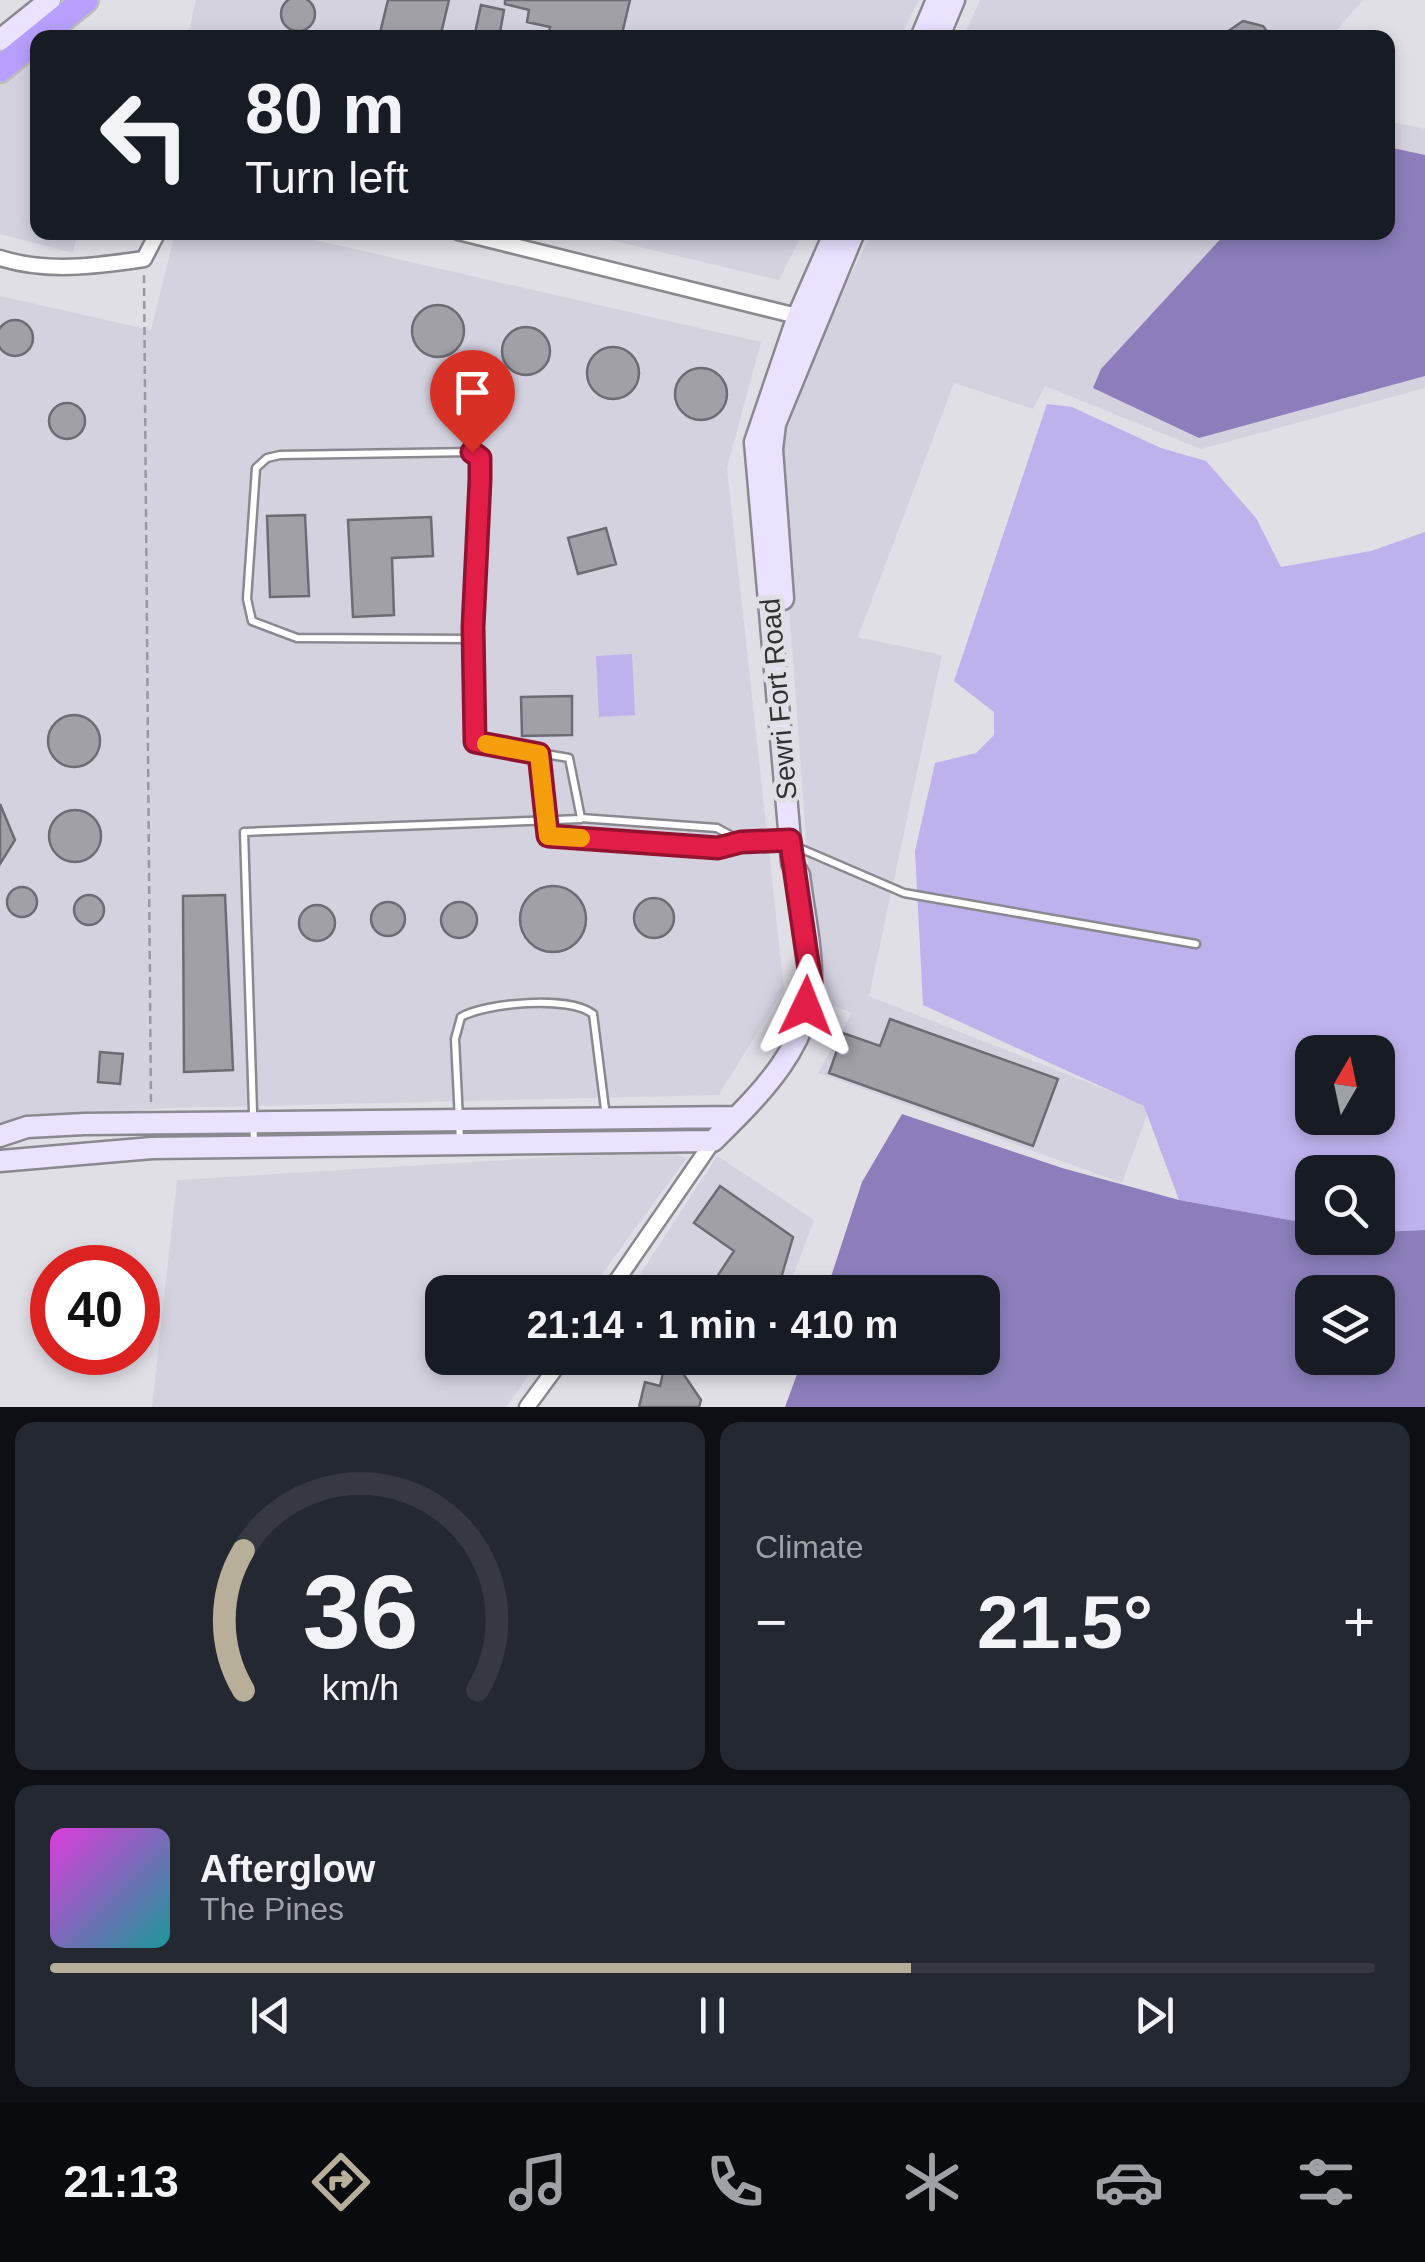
<!DOCTYPE html>
<html lang="en">
<head>
<meta charset="utf-8">
<style>
  :root { --surface:#171b24; --page:#242831; --text:#f1f3f6; --muted:#9ea1a6; --line:#363941; --accent:#b8af9b }
  body { margin:0; font-family:Helvetica,sans-serif; background:var(--page); color:var(--text); height:100vh; display:flex; flex-direction:column; font-size:38px; white-space:nowrap }
  * { box-sizing:border-box; margin:0 }
  p { font-size:32px; color:var(--muted) }
  .icon { flex:none; width:55px; height:55px; fill:none; stroke:currentColor; stroke-width:2; stroke-linecap:round; stroke-linejoin:round }
  .map { position:relative; height:1407px; overflow:hidden }
  .side { display:flex; flex-direction:column; gap:15px; padding:15px; background:#0d0f14; flex:1 }
  .side>* { flex:none }
  .hud { position:absolute; left:30px; top:30px; width:1365px; height:210px; border-radius:20px; box-shadow:0 5px 15px #0003; background:#171b24; color:var(--text); overflow:hidden }
  .needle { width:65px; rotate:9deg }
  .controls { position:absolute; left:1295px; top:1035px; display:grid; gap:20px }
  .controls a { display:grid; place-items:center; width:100px; height:100px; border-radius:20px; background:var(--surface); box-shadow:0 5px 15px #0003; font-size:50px }
  .speed { position:absolute; left:30px; top:1245px; display:flex; gap:20px; font-size:50px; font-weight:700; text-align:center }
  .speed>* { display:grid; place-content:center; width:130px; height:130px; border-radius:50%; background:var(--surface); box-shadow:0 5px 15px #0003; line-height:1 }
  .speed .limit { border:15px solid #d22; background:#fff; color:#111 }
  .pin { position:absolute; display:grid; place-items:center; width:85px; height:85px; color:#fff; margin:-102px -42px; border-radius:50% 50% 50% 0; rotate:-45deg; box-shadow:0 0 10px #0007 }
  .pin .icon { rotate:45deg }
  .me { position:absolute; width:110px; margin:-55px; rotate:2deg; stroke-linejoin:round; filter:drop-shadow(0 0 8px #0008) }
  .turn { display:flex; align-items:center; gap:35px; height:210px; padding:0 50px; font-size:45px }
  .turn .icon { width:130px; height:130px; stroke-width:2.5 }
  .turn b { display:block; font-size:70px; line-height:85px }
  .big { font-size:75px; font-weight:600; line-height:1.1 }
  .side .tile { flex:1; display:flex; flex-direction:column; justify-content:center; gap:15px; min-width:0; padding:0 35px; border-radius:20px; background:var(--page) }
  .side .dial { align-items:center; gap:0 }
  .dial svg { height:260px; overflow:visible; fill:none; stroke:var(--line); stroke-width:7; stroke-linecap:round; text-anchor:middle }
  .dial text { fill:var(--text); stroke:none }
  .song { display:flex; align-items:center; gap:30px }
  .cover { width:120px; height:120px; border-radius:15px; background:linear-gradient(135deg,hsl(300 70% 55%),hsl(180 70% 35%)) }
  .played { height:10px; border-radius:5px; background:linear-gradient(90deg,var(--accent) 65%,var(--line) 65%) }
  .keys { display:flex; justify-content:space-around; direction:ltr }
  .heat { display:flex; justify-content:space-between; align-items:center; font-size:55px; direction:ltr }
  .side .tiles { flex:1; display:grid; gap:15px; grid-template-columns:1fr 1fr }
  .tile:last-child { grid-column:span 2 }
  .trip { position:absolute; left:425px; top:1275px; width:575px; height:100px; border-radius:20px; background:var(--surface); box-shadow:0 5px 15px #0003; font-weight:600; line-height:100px; text-align:center }
  .tab-bar { display:flex; height:160px; justify-content:space-around; align-items:center; background:#090b0e; color:var(--muted) }
  .tab-bar .icon { width:70px; height:70px }
  .tab-bar .active { color:var(--accent) }
  .tab-bar b { font-size:45px; color:var(--text) }
  .map>svg:first-child { display:block }
</style>
</head>
<body>
<div class="map">
<svg width="1425" height="1407" viewBox="0 0 1425 1407">
  <rect width="100%" height="100%" fill="#e0dfe6"/>
  <path fill="#d5d2e0" d="M196,0h723l-19,37 -713,1z
    M980,0h383l-32,37 -368,1z
    M37,42l1,190 39,1 -4,20 -73,-19v-156z
    M1388,121l37,8v259l-224,61 -156,-63 -12,23 -79,-26 -96,254 84,18 -73,341 281,111 -28,76 -304,-110 34,-60 -34,-14 -41,-555 6,-35 89,-176 516,-1z
    M175,233h109l477,109 -34,126 57,521 -65,106 -551,13 -153,13 -15,6v-831l151,34z
    M580,233h223l-24,47z
    M670,1150l16,9 -97,133h-147v66h100l-36,49h-354l25,-227z
    M717,1156l97,64 -27,72h-122l-26,-16z"/>
  <path fill="#bfb1ec" fill-rule="evenodd" d="M1047,404l25,3 89,41 45,13 50,57 25,49 90,-16 54,-19v698l-47,2v-60h-66v52l-133,-24 -35,-94 -221,-101 -8,-154 20,-88 41,-10 18,-18v-23l-40,-31zM1312,1052h66v66h-66z
    M632,654l3,61 -36,2 -3,-61z"/>
  <path fill="#8d7ebb" fill-rule="evenodd" d="M1388,147l37,8v221l-226,62 -106,-50 8,-19 125,-136 162,-1z
    M902,1114l160,54 117,32 133,24v14h66v-6l47,-2v177h-640l18,-49h179v-66h-156l36,-110zM1312,1292h66v66h-66z"/>
  <path fill="#a1a0a7" stroke="#6d6c72" stroke-width="2.5" d="M281 14a17 17 0 1 1 34 0a17 17 0 1 1-34 0Z
    M388,0h61l-9,38 -60,-5z
    M505,0h125l-9,38h-73l2,-11 -23,-5 2,-12 -24,-6z
    M481,5l23,5 -5,28h-25z
    M1243,21l20,5 9,12h-54z
    M412 331a26 26 0 1 1 52 0a26 26 0 1 1-52 0Z
    M-3 338a18 18 0 1 1 36 0a18 18 0 1 1-36 0Z
    M502 351a24 24 0 1 1 48 0a24 24 0 1 1-48 0Z
    M587 373a26 26 0 1 1 52 0a26 26 0 1 1-52 0Z
    M675 394a26 26 0 1 1 52 0a26 26 0 1 1-52 0Z
    M49 421a18 18 0 1 1 36 0a18 18 0 1 1-36 0Z
    M305,515l4,81 -39,1 -3,-81z
    M431,517l2,39 -41,2 2,57 -41,2 -5,-97z
    M606,528l10,36 -38,10 -10,-36z
    M572,696v39l-50,1 -1,-39z
    M48 741a26 26 0 1 1 52 0a26 26 0 1 1-52 0Z
    M0,804l15,36 -15,24z
    M49 836a26 26 0 1 1 52 0a26 26 0 1 1-52 0Z
    M520 919a33 33 0 1 1 66 0a33 33 0 1 1-66 0Z
    M7 902a15 15 0 1 1 30 0a15 15 0 1 1-30 0Z
    M74 910a15 15 0 1 1 30 0a15 15 0 1 1-30 0Z
    M225,895l8,175 -49,2 -1,-176z
    M634 918a20 20 0 1 1 40 0a20 20 0 1 1-40 0Z
    M371 919a17 17 0 1 1 34 0a17 17 0 1 1-34 0Z
    M441 920a18 18 0 1 1 36 0a18 18 0 1 1-36 0Z
    M299 923a18 18 0 1 1 36 0a18 18 0 1 1-36 0Z
    M890,1019l168,60 -25,67 -204,-73 14,-40 37,13z
    M100,1052l23,2 -3,30 -22,-2z
    M720,1186l73,51 -16,55h-70l27,-41 -40,-28z
    M678,1366l23,34 -2,7h-60l6,-25 15,4 3,-13z"/>
  <g fill="none" stroke-linecap="round" stroke-linejoin="round">
    <defs>
      <path id="lane" d="M473,639l-176,-1 -45,-17 -5,-22 9,-131 11,-10 13,-3 193,-3 6,6 1,22 -7,147 2,115 94,16 12,60 136,10 24,13
        M539,753l9,83 170,12 23,-7 46,-1
        M797,847l107,46 292,51
        M460,1141l-5,-102 6,-22c24,-14 109,-22 132,-3l13,103
        M254,1143l-10,-311 337,-13"/>
      <path id="street" d="M458,232l347,86
        M0,258c47,15 96,8 144,1l14,-27
        M609,1292l104,-151
        M527,1407l36,-49"/>
      <path id="secondary" d="M921,38l16,-38
        M938,38l16,-38
        M0,40l50,-40
        M783,599l-11,-150 3,-25 79,-192
        M0,1136l27,-9 57,-3 653,-7
        M0,1161l152,-13 561,-7c43,-43 97,-93 98,-159 1,-35 -8,-73 -12,-107l-7,-12 -37,-421 43,-126 37,-84"/>
      <path id="highway" d="M0,69l85,-69"/>
    </defs>
    <use href="#lane" stroke="#8b8990" stroke-width="11"/>
    <use href="#street" stroke="#8b8990" stroke-width="19"/>
    <use href="#secondary" stroke="#8b8990" stroke-width="25"/>
    <use href="#highway" stroke="#bdbdbe" stroke-width="30"/>
    <path stroke="#99989e" stroke-width="2.5" stroke-dasharray="8 5" stroke-linecap="butt" d="M144,275l7,832"/>
    <use href="#lane" stroke="#fff" stroke-width="6"/>
    <use href="#street" stroke="#fff" stroke-width="14"/>
    <use href="#secondary" stroke="#eae2ff" stroke-width="20"/>
    <use href="#highway" stroke="#b89ffe" stroke-width="25"/>
  </g>
  <g fill="none" stroke-linecap="round" stroke-linejoin="round">
    <defs>
      <path id="route" d="M472,452l8,6v22l-7,147 2,115 64,12 9,82 170,12 23,-6 49,-2 21,143 -5,23"/>
    </defs>
    <use href="#route" stroke="#92132f" stroke-width="25"/>
    <use href="#route" stroke="#e11d48" stroke-width="18"/>
    <path stroke="#f59e0b" stroke-width="18" d="M486,744l53,10 9,82 33,2"/>
  </g>
  <g text-anchor="middle" stroke-width="10" stroke-linejoin="round" paint-order="stroke">
    <g font-size="28" fill="#323235" stroke="#e0dfe6">
      <text transform="translate(778 699) rotate(-95)" y="10">Sewri Fort Road</text>
    </g>
  </g>
</svg>
<div class="controls">
<a><svg class="needle" viewBox="-14 -14 28 28"><path d="M0-13l5 13h-10z" fill="#e53935"/><path d="M0 13l5-13h-10z" fill="#9ea1a6"/></svg></a>
<a><svg class="icon" aria-label="search" viewBox="0 0 24 24"><circle cx="10" cy="10" r="6"/><path d="M15 15l6 6"/></svg></a>
<a><svg class="icon" aria-label="layers" viewBox="0 0 24 24"><path d="M12 4l9 5-9 5-9-5zM3 14l9 5 9-5"/></svg></a>
</div>
<div class="speed"><div class="limit">40</div></div>
<div class="pin" style="left:472px;top:452px;background:#d93025"><svg class="icon" aria-label="arrive" viewBox="0 0 24 24"><path d="M6 21V4h12l-3 4 3 4H6"/></svg></div>
<svg class="me" style="left:806px;top:1006px" viewBox="-20 -20 40 40"><path d="M0-17L14 15 0 8-14 15z" fill="#e11d48" stroke="#fff" stroke-width="4"/></svg>
<div class="trip">21:14 · 1 min · 410 m</div>
<div class="hud">
<div class="turn"><svg class="icon" aria-label="left" viewBox="0 0 24 24"><path d="M17 20v-9H6M10 6l-5 5 5 5"/></svg><div><b>80 m</b>Turn left</div></div>
</div>
</div>
<section class="side">
<div class="tiles">
<div class="tile dial"><svg viewBox="0 0 100 80">
<path d="M14 69A42 42 0 1 1 86 69"/>
<path d="M14 69A42 42 0 0 1 14 26" stroke="#b8af9b"/>
<text x="50" y="56" font-size="32" font-weight="700">36</text>
<text x="50" y="72" font-size="11">km/h</text>
</svg></div>
<div class="tile"><p>Climate</p>
<div class="heat"><a>−</a><b class="big">21.5°</b><a>+</a></div>
</div>
<div class="tile">
<div class="song"><i class="cover"></i><div><b>Afterglow</b><p>The Pines</p></div></div>
<div class="played"></div>
<div class="keys"><svg class="icon" aria-label="previous" viewBox="0 0 24 24"><path d="M18 5L8 12l10 7zM5 5v14"/></svg><svg class="icon" aria-label="pause" viewBox="0 0 24 24"><path d="M8 5v14M16 5v14"/></svg><svg class="icon" aria-label="next" viewBox="0 0 24 24"><path d="M6 5l10 7-10 7zM19 5v14"/></svg></div>
</div>
</div>
</section>
<nav class="tab-bar">
<b>21:13</b>
<svg class="icon active" aria-label="directions" viewBox="0 0 24 24"><path d="M12 3l9 9-9 9-9-9zM9 14v-3h6M13 9l2 2-2 2"/></svg>
<svg class="icon" aria-label="music" viewBox="0 0 24 24"><path d="M9 18V5l10-2v13"/><circle cx="6" cy="18" r="3"/><circle cx="16" cy="16" r="3"/></svg>
<svg class="icon" aria-label="phone" viewBox="0 0 24 24"><path d="M5 4h4l2 5-3 2q2 4 5 5l2-3 5 2v4C11 20 4 13 5 4z"/></svg>
<svg class="icon" aria-label="climate" viewBox="0 0 24 24"><path d="M12 3v18M4 7l16 10M4 17L20 7"/></svg>
<svg class="icon" aria-label="car" viewBox="0 0 24 24"><path d="M5 17H2v-5l4-1 3-4h7l3 4 3 1v5h-3M9 17h6M6 11h13"/><circle cx="7" cy="17" r="2"/><circle cx="17" cy="17" r="2"/></svg>
<svg class="icon" aria-label="filters" viewBox="0 0 24 24"><path d="M4 7h16M4 17h16"/><circle cx="9" cy="7" r="2"/><circle cx="15" cy="17" r="2"/></svg>
</nav>
</body>
</html>
